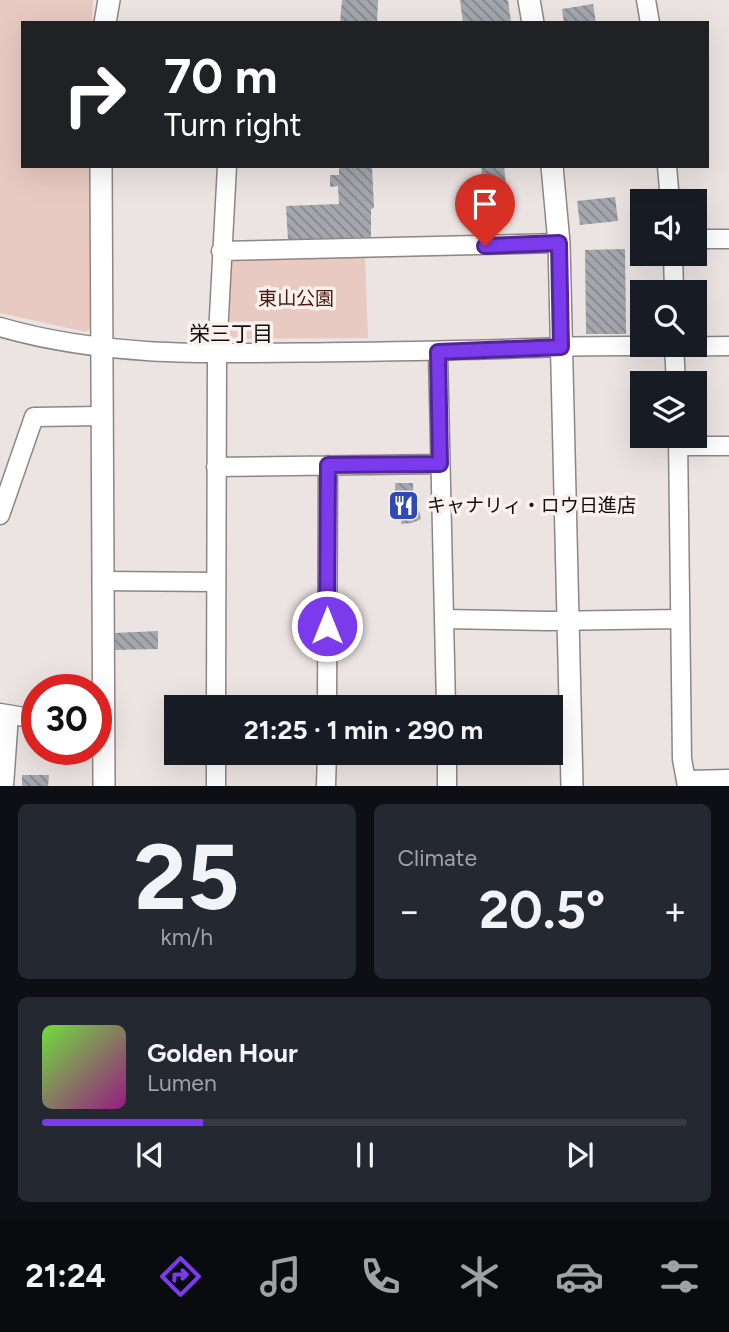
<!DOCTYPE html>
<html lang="en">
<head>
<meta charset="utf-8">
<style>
  :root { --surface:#171b24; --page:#242831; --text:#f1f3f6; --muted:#9ea1a6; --line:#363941; --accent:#7c3aed }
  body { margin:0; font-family:Figtree,"Noto Sans JP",sans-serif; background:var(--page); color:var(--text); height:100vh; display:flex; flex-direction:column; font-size:26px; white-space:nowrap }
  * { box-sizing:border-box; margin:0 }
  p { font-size:23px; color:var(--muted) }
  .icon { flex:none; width:38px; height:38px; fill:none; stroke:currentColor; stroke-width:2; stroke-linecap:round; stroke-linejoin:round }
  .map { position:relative; height:786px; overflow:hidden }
  .panel { display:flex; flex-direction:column; gap:18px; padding:18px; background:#0d0f14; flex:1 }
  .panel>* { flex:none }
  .top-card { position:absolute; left:21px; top:21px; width:688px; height:147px; border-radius:0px; box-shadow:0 7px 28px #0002; background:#202124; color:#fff; overflow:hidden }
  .fabs { position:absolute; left:630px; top:189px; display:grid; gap:14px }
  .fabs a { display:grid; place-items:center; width:77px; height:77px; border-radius:0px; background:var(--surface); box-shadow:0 7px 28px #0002; font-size:35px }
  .speed { position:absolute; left:21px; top:674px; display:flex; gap:14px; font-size:35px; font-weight:700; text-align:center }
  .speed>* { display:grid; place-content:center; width:91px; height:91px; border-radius:50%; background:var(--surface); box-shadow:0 7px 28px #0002; line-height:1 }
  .speed .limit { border:10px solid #d22; background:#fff; color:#111 }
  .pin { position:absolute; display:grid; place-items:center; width:60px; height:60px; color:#fff; margin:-72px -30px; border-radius:50% 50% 50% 0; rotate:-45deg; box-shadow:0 0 7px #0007 }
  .pin .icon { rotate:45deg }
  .me { position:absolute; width:77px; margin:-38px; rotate:0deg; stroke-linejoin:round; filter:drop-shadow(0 0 5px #0008) }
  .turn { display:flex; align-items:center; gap:24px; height:147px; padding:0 28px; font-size:32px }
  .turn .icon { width:91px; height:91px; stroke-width:2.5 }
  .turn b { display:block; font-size:49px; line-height:60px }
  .big { font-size:52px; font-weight:700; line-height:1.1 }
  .panel .widget { flex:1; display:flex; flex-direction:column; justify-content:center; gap:10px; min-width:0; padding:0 24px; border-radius:10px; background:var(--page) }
  .panel .dial { align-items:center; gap:0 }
  .dial b { font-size:91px; line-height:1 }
  .song { display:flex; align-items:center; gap:21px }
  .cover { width:84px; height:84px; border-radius:10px; background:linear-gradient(135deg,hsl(100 70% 55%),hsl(310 70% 35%)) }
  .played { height:7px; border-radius:4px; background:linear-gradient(90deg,var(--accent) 25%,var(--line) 25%) }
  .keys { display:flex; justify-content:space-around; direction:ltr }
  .heat { display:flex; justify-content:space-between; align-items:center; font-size:38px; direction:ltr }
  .panel .tiles { flex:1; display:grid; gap:18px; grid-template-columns:1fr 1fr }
  .widget:last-child { grid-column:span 2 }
  .trip { position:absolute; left:164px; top:695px; width:399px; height:70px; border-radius:0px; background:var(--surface); box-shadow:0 7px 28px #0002; font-weight:700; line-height:70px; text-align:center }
  .tab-bar { display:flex; height:112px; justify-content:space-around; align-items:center; background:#090b0e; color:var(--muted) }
  .tab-bar .icon { width:49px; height:49px }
  .tab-bar .current { color:var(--accent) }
  .tab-bar b { font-size:32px; color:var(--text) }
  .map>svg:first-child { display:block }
</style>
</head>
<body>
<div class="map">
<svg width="729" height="786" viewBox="0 0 729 786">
  <defs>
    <pattern id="building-back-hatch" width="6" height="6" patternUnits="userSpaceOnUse" patternTransform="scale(1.75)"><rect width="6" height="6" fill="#a4a7ad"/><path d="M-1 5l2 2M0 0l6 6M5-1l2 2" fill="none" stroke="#84868b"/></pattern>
  </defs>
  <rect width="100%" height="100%" fill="#ece4e2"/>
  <path fill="#e8cac3" d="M0,0h93l-1,23h-69v143h67l1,161 -5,5 -86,-19z
    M365,256l3,82 -139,1 -4,-6 3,-67 7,-9z"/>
  <path fill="url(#building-back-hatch)" d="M342,0h36l-1,23h-37z
    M460,0h48l3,23h-48z
    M593,4l3,19h-32l-2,-14z
    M339,166h33l2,42 -3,1v28l-83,3 -2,-34 53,-2 -1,-18 -8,1v-12h9z
    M481,166h23l4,38 -23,2z
    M615,197l3,24 -38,4 -3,-24z
    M625,249l1,85h-40l-1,-84z
    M395,483h18l1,27 5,1 2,8 -9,4 -11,1 1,-5h-10l2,-19 2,-1z
    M158,631v18l-44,1v-17z
    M22,775h27l-1,11h-26z"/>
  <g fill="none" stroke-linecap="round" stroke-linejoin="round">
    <defs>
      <path id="minor" d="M646,0l4,23
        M667,166l3,35
        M695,239h34
        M221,251l338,-8
        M673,254l1,38
        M0,327c113,33 231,26 347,25 71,-1 142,-2 212,-5 57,-2 114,0 170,-1
        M674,345l2,38
        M438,353l8,354
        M678,436l4,323 5,27
        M678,446h51
        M216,467l224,-3
        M0,515l34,-98 68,-1
        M102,581l113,1
        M445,619l102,2 133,-2
        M216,707l1,-353 10,-188
        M327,707l1,-242
        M0,713l37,6
        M216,752v34
        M447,752v34
        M687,780l42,-1
        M4,786l5,-71
        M326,786l1,-34"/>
      <path id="tertiary" d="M529,0l4,23
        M105,23l4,-23
        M101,166l3,620
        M552,166l7,77 13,543"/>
    </defs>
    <use href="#minor" stroke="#8e8684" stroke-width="21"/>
    <use href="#tertiary" stroke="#8e8684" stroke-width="24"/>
    <use href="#minor" stroke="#fff" stroke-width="18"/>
    <use href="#tertiary" stroke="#fff" stroke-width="21"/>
  </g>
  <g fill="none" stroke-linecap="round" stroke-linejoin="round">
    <defs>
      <path id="route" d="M327,626l1,-161 112,-1 -2,-112 123,-5 -2,-104 -74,3"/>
    </defs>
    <use href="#route" stroke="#51269a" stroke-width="18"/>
    <use href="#route" stroke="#7c3aed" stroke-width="12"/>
  </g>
  <defs>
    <symbol id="restaurant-square" viewBox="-11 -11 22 22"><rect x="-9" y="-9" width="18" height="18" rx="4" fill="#2e4aba" stroke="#faf1ef"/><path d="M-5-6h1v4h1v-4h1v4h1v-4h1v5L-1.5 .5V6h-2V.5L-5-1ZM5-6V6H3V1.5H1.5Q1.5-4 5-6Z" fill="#fff"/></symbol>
  </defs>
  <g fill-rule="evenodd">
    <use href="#restaurant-square" x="386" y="488" width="35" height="35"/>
  </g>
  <g text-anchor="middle" stroke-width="7" stroke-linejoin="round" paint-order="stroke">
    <g font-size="19" fill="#4a1a0e" stroke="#faf1ef">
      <text x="296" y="305">東山公園</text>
    </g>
    <g font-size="19" fill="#110f0e" stroke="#faf1ef" text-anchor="start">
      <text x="427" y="512">キャナリィ・ロウ日進店</text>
    </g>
    <g font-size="21" fill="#110f0e" stroke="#faf1ef">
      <text x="231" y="341">栄三丁目</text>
    </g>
  </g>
</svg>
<div class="fabs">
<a><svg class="icon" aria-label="sound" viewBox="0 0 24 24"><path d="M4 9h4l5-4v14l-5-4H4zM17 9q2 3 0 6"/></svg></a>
<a><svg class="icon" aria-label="search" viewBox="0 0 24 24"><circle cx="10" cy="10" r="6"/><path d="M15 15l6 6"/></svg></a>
<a><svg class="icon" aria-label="layers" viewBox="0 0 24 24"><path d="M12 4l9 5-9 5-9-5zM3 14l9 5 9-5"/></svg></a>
</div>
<div class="speed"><div class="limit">30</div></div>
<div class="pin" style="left:485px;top:246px;background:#d93025"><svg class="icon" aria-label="arrive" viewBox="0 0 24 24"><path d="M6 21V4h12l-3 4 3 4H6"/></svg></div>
<svg class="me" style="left:327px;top:626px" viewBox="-20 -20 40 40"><circle r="17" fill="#7c3aed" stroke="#fff" stroke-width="3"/><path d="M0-11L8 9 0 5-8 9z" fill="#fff"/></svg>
<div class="trip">21:25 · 1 min · 290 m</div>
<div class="top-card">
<div class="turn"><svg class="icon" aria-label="right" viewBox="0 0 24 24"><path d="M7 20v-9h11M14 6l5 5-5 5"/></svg><div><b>70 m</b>Turn right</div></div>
</div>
</div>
<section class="panel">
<div class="tiles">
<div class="widget dial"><b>25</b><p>km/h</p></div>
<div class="widget"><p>Climate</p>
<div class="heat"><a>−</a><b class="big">20.5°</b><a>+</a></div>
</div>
<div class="widget">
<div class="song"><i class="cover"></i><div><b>Golden Hour</b><p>Lumen</p></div></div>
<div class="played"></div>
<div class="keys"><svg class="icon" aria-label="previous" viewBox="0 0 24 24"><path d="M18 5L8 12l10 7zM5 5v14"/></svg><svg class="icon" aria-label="pause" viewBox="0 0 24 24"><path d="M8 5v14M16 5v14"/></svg><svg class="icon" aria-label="next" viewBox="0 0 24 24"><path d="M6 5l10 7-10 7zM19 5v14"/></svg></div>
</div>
</div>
</section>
<nav class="tab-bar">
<b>21:24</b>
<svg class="icon current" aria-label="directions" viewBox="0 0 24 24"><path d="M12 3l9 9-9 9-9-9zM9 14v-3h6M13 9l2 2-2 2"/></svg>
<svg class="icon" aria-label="music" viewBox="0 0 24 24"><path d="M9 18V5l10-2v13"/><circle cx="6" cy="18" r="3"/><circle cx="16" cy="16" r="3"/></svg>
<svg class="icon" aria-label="phone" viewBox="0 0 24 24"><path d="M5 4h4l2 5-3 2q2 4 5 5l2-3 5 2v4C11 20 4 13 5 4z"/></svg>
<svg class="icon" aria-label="climate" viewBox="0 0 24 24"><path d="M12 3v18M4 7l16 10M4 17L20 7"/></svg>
<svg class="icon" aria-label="car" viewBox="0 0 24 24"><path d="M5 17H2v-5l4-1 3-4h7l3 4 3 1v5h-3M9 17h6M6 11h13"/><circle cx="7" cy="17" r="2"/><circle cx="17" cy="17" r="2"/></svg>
<svg class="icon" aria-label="filters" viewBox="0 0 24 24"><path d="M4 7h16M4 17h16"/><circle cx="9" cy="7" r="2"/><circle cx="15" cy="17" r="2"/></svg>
</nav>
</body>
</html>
